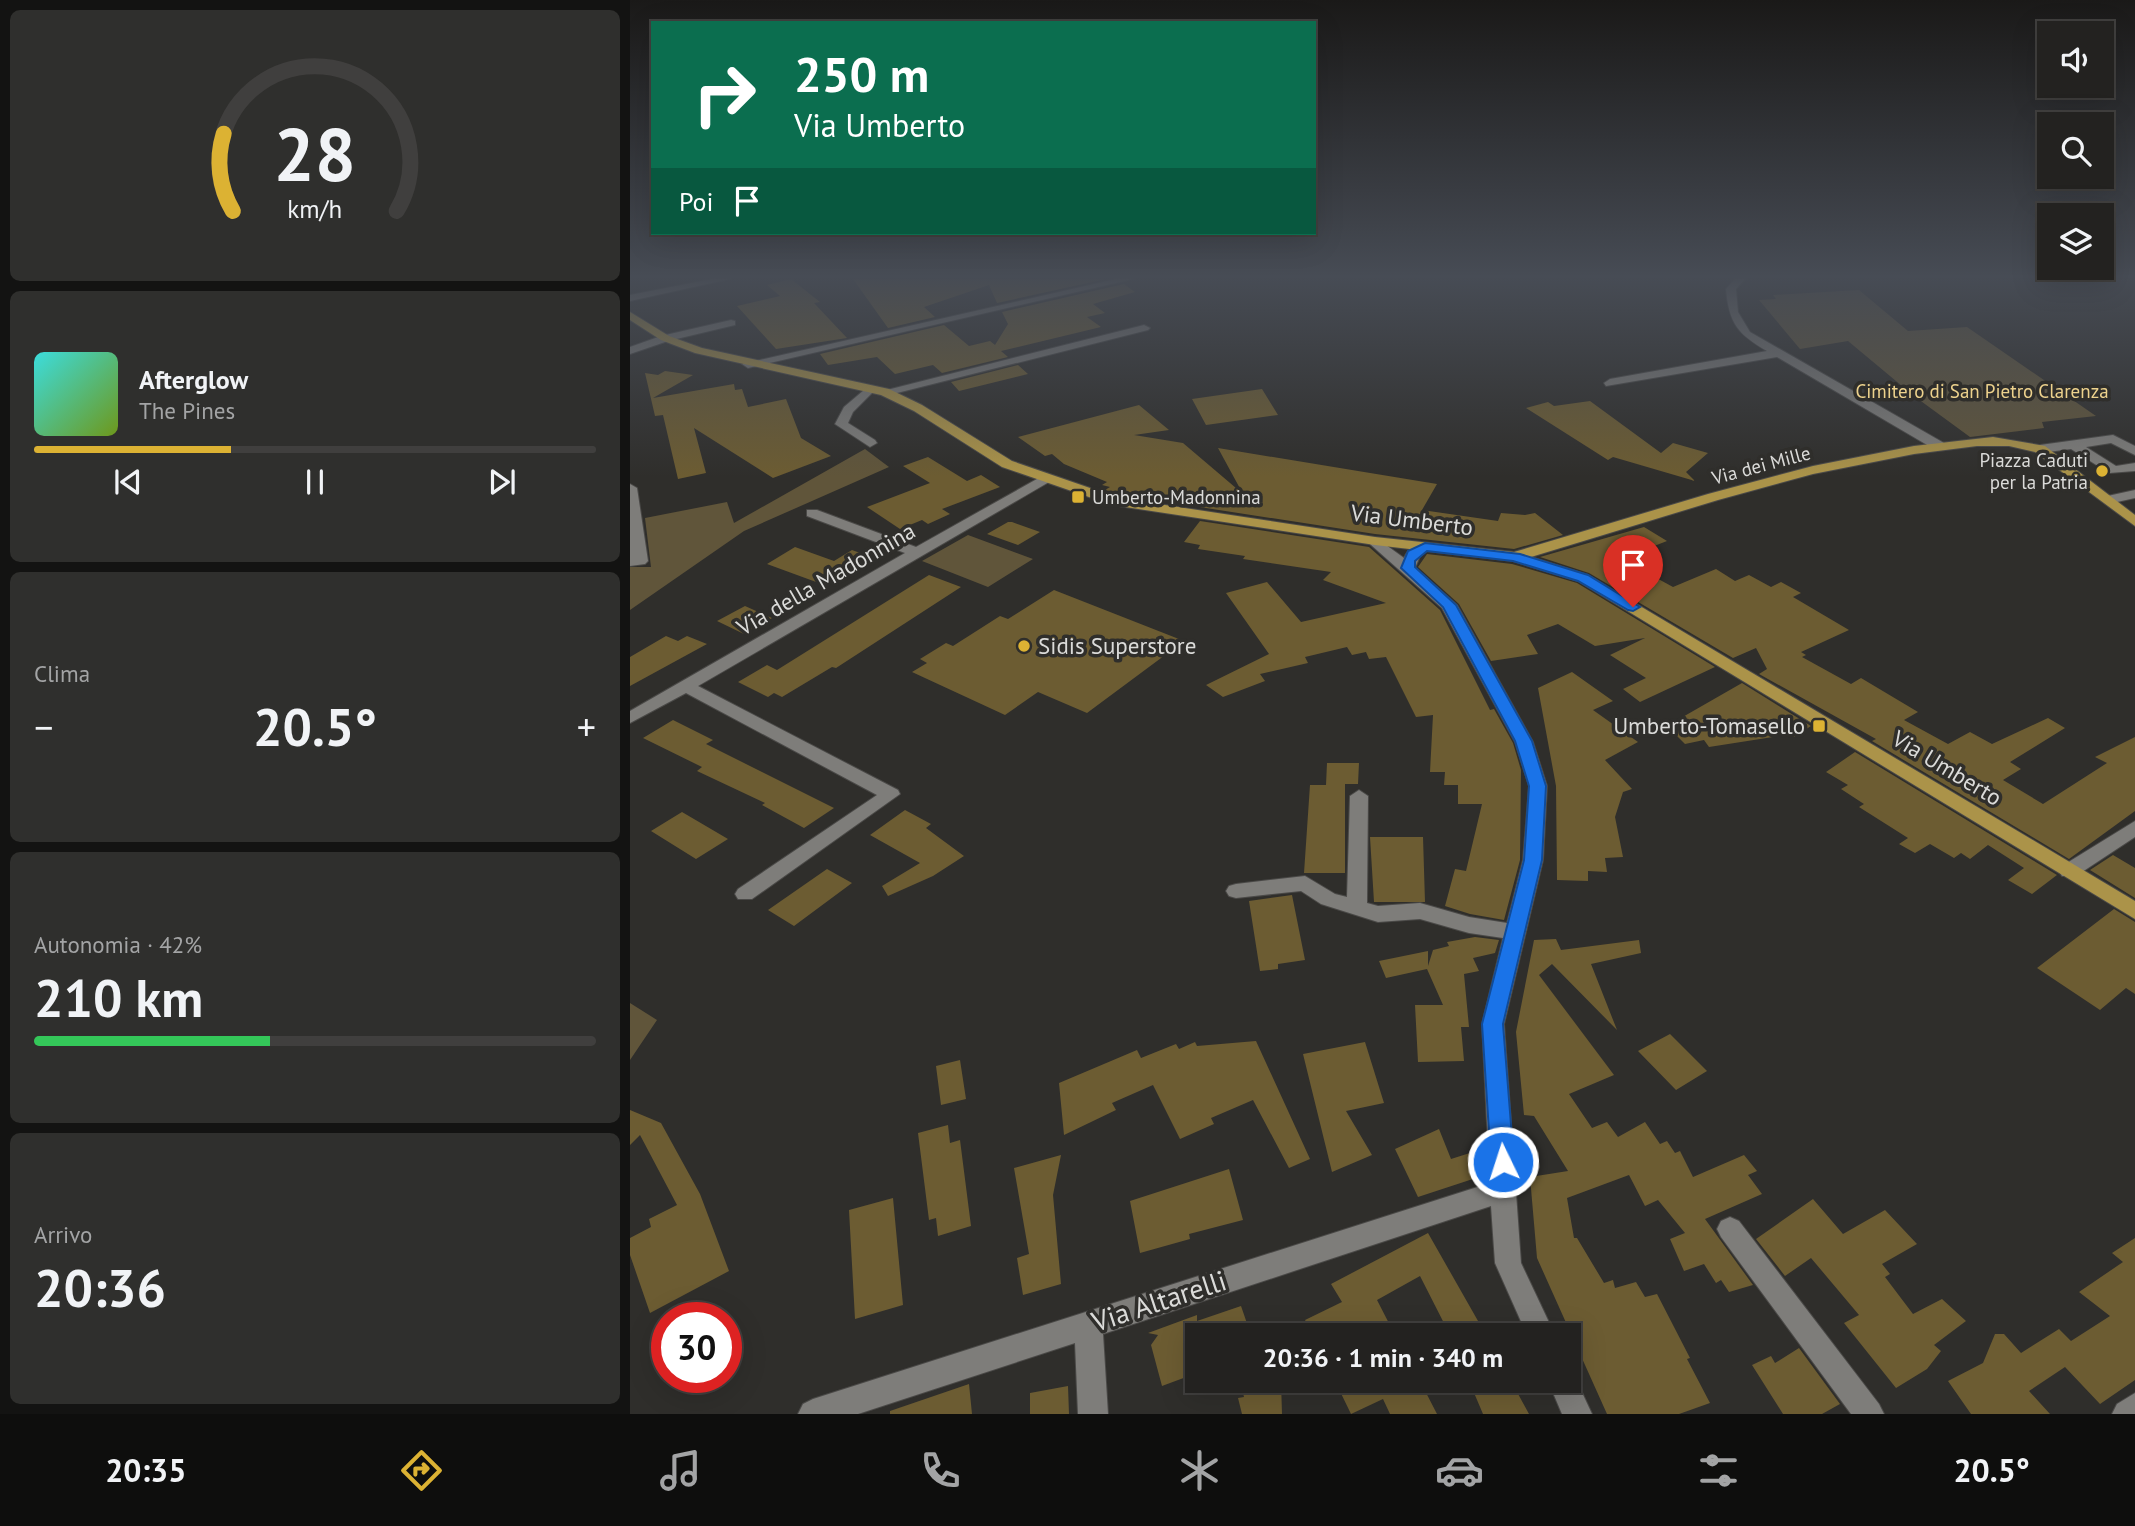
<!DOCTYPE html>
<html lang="it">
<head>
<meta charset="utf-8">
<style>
  :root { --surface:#232220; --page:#2f2f2d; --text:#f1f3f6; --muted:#a3a4a5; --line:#403f3e; --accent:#dcb233 }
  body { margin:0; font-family:"PT Sans",sans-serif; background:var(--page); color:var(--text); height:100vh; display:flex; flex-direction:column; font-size:26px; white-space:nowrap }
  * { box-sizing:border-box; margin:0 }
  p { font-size:23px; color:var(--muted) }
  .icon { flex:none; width:38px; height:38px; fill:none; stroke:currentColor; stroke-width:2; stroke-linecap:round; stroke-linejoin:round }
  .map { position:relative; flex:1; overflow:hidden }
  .details { display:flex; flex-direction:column; gap:10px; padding:10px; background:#131312; width:630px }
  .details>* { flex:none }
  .banner { position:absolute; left:21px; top:21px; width:665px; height:214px; border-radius:0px; box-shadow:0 7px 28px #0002,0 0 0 2px var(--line); background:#0b6e4f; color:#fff; overflow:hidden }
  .tools { position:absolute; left:1407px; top:21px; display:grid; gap:14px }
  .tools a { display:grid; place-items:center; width:77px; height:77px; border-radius:0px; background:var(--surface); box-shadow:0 7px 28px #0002,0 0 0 2px var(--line); font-size:35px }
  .speed { position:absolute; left:21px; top:1302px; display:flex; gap:14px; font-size:35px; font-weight:700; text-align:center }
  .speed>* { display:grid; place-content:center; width:91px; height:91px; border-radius:50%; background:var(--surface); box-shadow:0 7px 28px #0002,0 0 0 2px var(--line); line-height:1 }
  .speed .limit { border:10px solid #d22; background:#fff; color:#111 }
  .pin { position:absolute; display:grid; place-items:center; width:60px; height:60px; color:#fff; margin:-72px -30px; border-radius:50% 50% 50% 0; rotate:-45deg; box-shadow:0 0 7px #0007 }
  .pin .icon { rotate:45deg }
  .me { position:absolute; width:77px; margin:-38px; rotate:356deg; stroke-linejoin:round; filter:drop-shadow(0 0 5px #0008) }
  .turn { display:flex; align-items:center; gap:24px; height:147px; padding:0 28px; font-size:32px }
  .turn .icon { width:91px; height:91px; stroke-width:2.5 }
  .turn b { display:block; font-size:49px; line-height:60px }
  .then { display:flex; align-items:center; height:66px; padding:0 28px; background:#0003; gap:14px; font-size:26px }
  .big { font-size:52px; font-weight:700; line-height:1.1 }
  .details .card { flex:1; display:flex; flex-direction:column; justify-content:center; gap:10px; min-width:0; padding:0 24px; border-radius:10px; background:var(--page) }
  .details .dial { align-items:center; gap:0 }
  .dial svg { height:182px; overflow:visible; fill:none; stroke:var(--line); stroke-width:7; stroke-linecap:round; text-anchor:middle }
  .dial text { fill:var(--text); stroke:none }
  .song { display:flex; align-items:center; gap:21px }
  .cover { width:84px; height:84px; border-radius:10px; background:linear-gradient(135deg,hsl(180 70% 55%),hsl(80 70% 35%)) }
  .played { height:7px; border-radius:4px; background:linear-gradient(90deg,var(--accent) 35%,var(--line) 35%) }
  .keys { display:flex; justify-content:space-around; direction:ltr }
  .heat { display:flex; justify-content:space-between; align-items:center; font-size:38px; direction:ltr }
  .charge { height:10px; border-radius:5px; background:linear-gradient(90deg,#34c759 42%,var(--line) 0) }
  .trip { position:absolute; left:555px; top:1323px; width:396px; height:70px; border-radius:0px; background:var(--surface); box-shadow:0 7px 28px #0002,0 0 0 2px var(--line); font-weight:700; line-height:70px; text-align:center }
  .tab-bar { display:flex; height:112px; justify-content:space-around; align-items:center; background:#0e0e0d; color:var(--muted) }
  .tab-bar .icon { width:49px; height:49px }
  .tab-bar .on { color:var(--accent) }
  .tab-bar b { font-size:32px; color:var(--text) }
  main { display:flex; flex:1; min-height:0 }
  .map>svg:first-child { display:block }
</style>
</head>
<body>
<main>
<section class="details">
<div class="card dial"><svg viewBox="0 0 100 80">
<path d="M14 69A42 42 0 1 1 86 69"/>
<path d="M14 69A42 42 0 0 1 10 35" stroke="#dcb233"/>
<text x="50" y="56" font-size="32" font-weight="700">28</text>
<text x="50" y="72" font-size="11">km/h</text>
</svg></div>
<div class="card">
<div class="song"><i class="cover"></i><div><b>Afterglow</b><p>The Pines</p></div></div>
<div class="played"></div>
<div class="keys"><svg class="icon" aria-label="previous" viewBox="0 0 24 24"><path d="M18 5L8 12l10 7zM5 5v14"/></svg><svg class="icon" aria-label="pause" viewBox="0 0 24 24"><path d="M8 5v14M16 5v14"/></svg><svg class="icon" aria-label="next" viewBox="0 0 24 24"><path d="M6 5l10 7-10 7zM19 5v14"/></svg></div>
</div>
<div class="card"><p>Clima</p>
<div class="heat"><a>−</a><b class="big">20.5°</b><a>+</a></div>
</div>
<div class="card"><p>Autonomia · 42%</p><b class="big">210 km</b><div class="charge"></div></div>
<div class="card"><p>Arrivo</p><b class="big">20:36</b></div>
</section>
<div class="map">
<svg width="1505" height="1414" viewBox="0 0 1505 1414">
  <rect width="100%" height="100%" fill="#2f2e2b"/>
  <path fill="#60553a" d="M1229,290l49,41 59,-4 129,89 -54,6 2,6 -74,9 -56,-41 -66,-55 -48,8 -41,-49 17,-1 -3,-4z
    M235,449l24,18 -145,64 -114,79v-43h21l-6,-49 82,-16 7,21z
    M338,535l65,24 -45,28 -66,-26z
    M0,1003l27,17 -27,40z"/>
  <path fill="#6c5c32" d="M161,279l29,23 -6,1 33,35 -71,11 -39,-43 43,-10 -13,-11z
    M223,279h253l-109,24 -8,-18 -65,22 11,10 -47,11z
    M494,284l11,8 -42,12 12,9 -18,4 14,10 -100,24 7,6 -66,16 -9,-8 -38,9 -18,-17 -49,8 -8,-11 124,-29 25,21 21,-5 5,4 13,-21 -6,-12z
    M388,365l10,9 -69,17 -8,-9z
    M35,371l28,4 -40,23 81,-14 1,6 7,-1 6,18 38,-8 15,39 30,18 -58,22 -79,-50 12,45 -28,6 -15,-64 -8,1 -10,-43 13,2z
    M632,389l16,26 -72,10 -14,-26z
    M960,401l71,52 12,-10 35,10 -22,19 9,9 -82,-24 -5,3 -82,-52 22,-6 6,4z
    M509,405l30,25 -35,5 49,8 60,51 -25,-46 219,36 -15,26 76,11 3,-8 24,2 10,-2 28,22 -49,14 -139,-15 -260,-40 -10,-4 5,-3 -8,-2 5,-3 -43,-18 -12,-10 -7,2 -27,-19z
    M298,457l39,24 14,-6 19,12 -58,22 8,5 -22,10 -6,-4 -22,9 -33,-22 63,-24 -27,-17z
    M570,521l169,26 71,63 50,100 4,-1 19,34 8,27 -1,90 -16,60 -34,-6 -25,-8 10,-37 11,2 16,-67h-24v-19h-14l1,-13h-15l3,-57 -17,2 -30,-60 -17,2 -3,-7 -14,3 -5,-8 -42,10 3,6 -48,11 5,7 -42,16 -17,-12 63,-31 -43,-61 41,-11 34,40 85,-19 -63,-23 8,-8 -88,-13 2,-3 -47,-7 2,-4 -16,-3z
    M378,522h4l28,10 -22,13 -31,-11z
    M1014,527l23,14 -23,9 6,4 -21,9 44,24 43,-18 19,12 14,-6 22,12 10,-5 20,11 -8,4 56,33 -48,22 5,3 -4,2 49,27 10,-6 57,34 -14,8 44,24 22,-12 22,12 56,-26 17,10 -55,34 11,7 -18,11 40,24 64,-41 -12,-6 40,-20v74l-66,48 -197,-118 4,-2 -117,-65 8,-5 -11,-21 -23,10 -144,-85 -49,-16z
    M165,547l39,14 18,-11 22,8 -47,28 -60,-22z
    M797,554l85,10 65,19 138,84 -75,35 -17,-13 23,-11 -36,-23 35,-17 -50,8 -37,-22 -31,11 11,19 -47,7 -32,-57 -41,-37z
    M299,575l32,12 -125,81 -4,-1 -50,30 -8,-4 -6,4 -30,-15 29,-17 10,5z
    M424,590l130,51 -97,72 -49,-21 -33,23 -93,-43 15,-9 -7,-4 26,-16 7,3 47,-30 8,3z
    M115,606l27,12 -28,16 -27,-13z
    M36,636l12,5 9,-5 20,8 -77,42v-29z
    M942,672l41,29 -20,9 45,32 -33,18 27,29 -9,3 -8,25 8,40 -18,1 2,14 -19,-1v10l-31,-1 -1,-94 -18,-98z
    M1112,683l69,43 -17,11 -11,-6 -10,6 -64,10 -5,-7 -19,4 -18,-18z
    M43,720l40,20 -7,4 128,64 -30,20 -42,-23 3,-2 -68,-32 5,-4 -59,-29z
    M1225,752l202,123 -25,19 -24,-14 16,-12 -36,-23 -18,14 -9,-6 -7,5 -24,-14 -15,9 -16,-9 9,-6 -49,-31 5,-3 -23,-15 7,-4 -22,-13z
    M697,763h32l-1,21h-13v89h-41l6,-88h16z
    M275,810l26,14 -5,4 38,28 -31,20 -45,20 -6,-10 38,-23 -50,-28z
    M52,812l46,27 -32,20 -45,-28z
    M740,837h53l2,65h-51z
    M1483,855l22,13v30l-45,-28z
    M197,869l25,14 -58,43 -26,-16z
    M662,895l13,65 -27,4v5l-18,2 -11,-70z
    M1484,909l21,13v72l-9,-6 -26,22 -63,-42z
    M845,937l24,3 -4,13 -22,5 6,13 -15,3 5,53h-8l3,34 -46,1 -3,-57h28l-16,-36 -41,9 -7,-17 49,-10v15l5,-16 16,-4 -2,-4z
    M926,939l5,11 78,-10 2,13 -50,11 26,66 -65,-66 -13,11 75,100 -45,19 23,34 15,-6 11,15 27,-15 15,22 7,-3 8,12 5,-2 13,26 51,-22 13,16 -9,4 14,19 -57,25 48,66 -24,7 -8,-12 -5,3 -12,-19 -20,7 -14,-32 15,-6 -27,-33 -13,6 -16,-31 -62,23 7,40h3l27,45 9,-3 2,8 21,-6 9,15 12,-3 33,64 -3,1 23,44 -31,11h-72l-70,-156 -7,-81 38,-6 -34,-55 -10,-1 -8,-83 18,-92z
    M1040,1034l37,37 -31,19 -38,-39z
    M626,1041l54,118 -21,9 -36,-68 -42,18 3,6 -34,15 -27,-54 -41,18 4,7 -52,25 -5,-52 78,-33 4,8 35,-14 3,5 16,-7 2,4z
    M735,1042l19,61 -38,8 26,44 -40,17 -29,-118z
    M330,1060l6,39 -25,6 -5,-39z
    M0,1110l31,13 39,71 29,77 -79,42 -20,-58v-17l21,-11 -2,-8 28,-14 -37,-70 -10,10z
    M318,1125l2,18 10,-3 11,86 -33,10 -2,-18 -7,2 -11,-87z
    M809,1129l12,30 22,-7 9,24 -64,21 -23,-48z
    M431,1155l-8,40 8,89 -38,11 -6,-37 12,-4 -15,-86z
    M599,1169l14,51 -54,14 1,5 -50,14 -10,-52z
    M263,1198l10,107 -48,14 -6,-109z
    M1183,1199l30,35 42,-24 32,34 -35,20 8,10 -5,3 28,37 29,-15 24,22 -32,24 7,6 -14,18 -31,19 -52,-65 15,-8 -48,-57 -26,18 -29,-37z
    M798,1233l58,102h-36l-30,-59 -43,24 18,35h-82l-8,-15 37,-18 -11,-18z
    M1505,1238v142l-35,24 -35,-37 -36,24 21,23h-79l-23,-33 35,-18 12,-29h9l17,19 38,-24 12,12 39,-25 -31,-24 44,-30 -11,-9z
    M611,1306l10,29h-54v38l-35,13 -11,-41 7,-10 -10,-2 49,-18v6z
    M1169,1348l41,56 -18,10h-39l-31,-49 19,-9 4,7z
    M610,1381h41l1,33h-40l-4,-16 6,-1z
    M705,1381h85l17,33h-47l-7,-15 -32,15z
    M839,1381h42l18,33h-46z
    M339,1384l3,30h-82v-3z
    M438,1386l1,28h-39v-21z"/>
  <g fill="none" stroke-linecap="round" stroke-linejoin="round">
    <defs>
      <path id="minor" d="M82,279h18l-100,22v-6z
        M486,279h17l-385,89 -6,-4z
        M1105,279h10l-9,10 2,23 12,20 194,111v6h-10l-157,-92 -171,29 -2,-3 6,-4 157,-28c-29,-17 -38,-27 -41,-62z
        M101,320l4,1v4l-67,16 -38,13v-7l31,-11z
        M514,325l6,3 -2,2 -263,66 -6,-4z
        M240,385l6,4 -23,23 -5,11 27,17 2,3 -7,4 -35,-23 9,-17z
        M1483,435l22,11v9l-24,-12 -25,4 30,19 19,-3v8l-26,2 -38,-24 -31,4 -7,-4 7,-4z
        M414,475l5,1v6l-351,204 200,104 2,4 -148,105h-14l-3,-5 3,-5 139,-94 -191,-102 -56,30v-12l275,-158 -98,-37v-6h10l99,37z
        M0,484l7,4 11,73 -3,3 -15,2z
        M1505,490v8l-27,6 -7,-4 2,-3z
        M745,537l29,21c4,-10 16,-17 26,-14l2,3 -12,9 -5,12 42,37 76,137 14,44 -4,74 -39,164 17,239 34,72h-28l-32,-72 -4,-57 -388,128 5,80h-30l-3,-71 -217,71h-60l5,-10 10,-5 677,-216 -8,-159 21,-86 -34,-5 -49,-14 -42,3 -57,-18 -20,-13 -65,7 -7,-2 -3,-5 3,-5 7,-2 69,-8 30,18 12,3 3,-101 9,-6 9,6 -1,107 11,3 42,-3 49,14 38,6 16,-63 6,-74 -14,-44 -73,-134 -72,-64v-6z
        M1505,821v16l-59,39h-14l-3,-5 3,-5z
        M1100,1217l9,4 140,183 5,10h-33l-130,-177 -4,-8 4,-8z
        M938,1369l4,2 20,43h-30l-14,-33h20z
        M1505,1393v21h-23l5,-10z"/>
      <path id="major" d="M0,312l39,24 33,12 187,41 33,16 90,56 107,37 256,39 139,15 194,-58 105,-28 101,-20 79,-9 52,9 90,69v11l-100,-74 -26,-6h-32l-63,8 -101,20 -95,26 -187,57 57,18 547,326v18l-557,-338 -65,-20 -138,-16 -263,-40 -110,-38 -88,-56 -33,-16 -186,-42 -34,-13 -31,-20z"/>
    </defs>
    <use href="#minor" stroke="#4a4947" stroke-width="2"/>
    <use href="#major" stroke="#4a4947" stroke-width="2"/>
    <use href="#minor" fill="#7e7d7a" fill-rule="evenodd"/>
    <use href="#major" fill="#ab9349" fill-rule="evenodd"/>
  </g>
  <linearGradient id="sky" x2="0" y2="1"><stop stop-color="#1a1918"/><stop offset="0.58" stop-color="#474c55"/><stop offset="1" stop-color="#474c55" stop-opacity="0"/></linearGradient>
  <rect width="1505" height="477" fill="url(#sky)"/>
  <path fill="#1a73e8" stroke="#114b97" stroke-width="2" d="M795,543l95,11 68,21 52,32 -7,4 -5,-1 -50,-29 -65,-20 -86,-10 -12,10v6l41,38 76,136 14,45 -4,74 -39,164 11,138 -3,7 -8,3 -8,-3 -4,-7 -9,-138 42,-164 5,-74 -14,-45 -72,-134 -42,-39 7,-17z"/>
  <g fill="#dcb233" stroke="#2f2e2b" stroke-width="2.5">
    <circle cx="1472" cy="471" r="7"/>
    <rect x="441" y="490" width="14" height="14" rx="3.5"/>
    <circle cx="394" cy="646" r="7"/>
    <rect x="1182" y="719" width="14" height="14" rx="3.5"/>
  </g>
  <g text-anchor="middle" stroke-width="7" stroke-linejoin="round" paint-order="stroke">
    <g font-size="19" fill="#edd28d" stroke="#2f2e2b">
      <text x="1352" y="398">Cimitero di San Pietro Clarenza</text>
    </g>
    <g font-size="19" fill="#dbdbd9" stroke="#2f2e2b" text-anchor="end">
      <text x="1458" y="467">Piazza Caduti<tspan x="1458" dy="22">per la Patria</tspan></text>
      <text x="462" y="504" text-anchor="start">Umberto-Madonnina</text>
    </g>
    <g font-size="19" fill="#dbdbd9" stroke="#2f2e2b">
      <text transform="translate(1131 465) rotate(-15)" y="7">Via dei Mille</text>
    </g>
    <g font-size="23" fill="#dbdbd9" stroke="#2f2e2b">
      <text transform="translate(782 520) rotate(7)" y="8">Via Umberto</text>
      <text transform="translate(196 579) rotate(-30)" y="8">Via della Madonnina</text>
      <text transform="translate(1317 768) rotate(31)" y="8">Via Umberto</text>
    </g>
    <g font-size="23" fill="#dbdbd9" stroke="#2f2e2b" text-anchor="start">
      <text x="408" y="654">Sidis Superstore</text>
      <text x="1175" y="734" text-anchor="end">Umberto-Tomasello</text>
    </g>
    <g font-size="28" fill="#dbdbd9" stroke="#2f2e2b">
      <text transform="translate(529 1301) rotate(-18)" y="10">Via Altarelli</text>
    </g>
  </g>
</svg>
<div class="tools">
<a><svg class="icon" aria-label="sound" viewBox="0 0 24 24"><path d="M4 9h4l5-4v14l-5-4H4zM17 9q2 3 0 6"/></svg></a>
<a><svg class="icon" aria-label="search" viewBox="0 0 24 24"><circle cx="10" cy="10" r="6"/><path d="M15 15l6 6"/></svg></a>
<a><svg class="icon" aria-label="layers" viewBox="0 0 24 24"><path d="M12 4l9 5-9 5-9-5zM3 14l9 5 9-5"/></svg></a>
</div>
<div class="speed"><div class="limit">30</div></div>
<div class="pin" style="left:1003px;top:607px;background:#d93025"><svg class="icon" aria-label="arrive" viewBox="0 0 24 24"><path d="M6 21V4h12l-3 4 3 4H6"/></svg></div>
<svg class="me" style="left:873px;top:1162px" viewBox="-20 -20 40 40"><circle r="17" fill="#1a73e8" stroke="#fff" stroke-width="3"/><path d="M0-11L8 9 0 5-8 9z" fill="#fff"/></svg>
<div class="trip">20:36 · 1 min · 340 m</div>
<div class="banner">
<div class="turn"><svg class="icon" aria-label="right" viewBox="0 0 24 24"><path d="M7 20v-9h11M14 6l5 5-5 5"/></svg><div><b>250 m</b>Via Umberto</div></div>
<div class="then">Poi<svg class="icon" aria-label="arrive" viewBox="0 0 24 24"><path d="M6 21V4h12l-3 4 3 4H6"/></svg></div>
</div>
</div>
</main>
<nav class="tab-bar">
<b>20:35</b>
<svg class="icon on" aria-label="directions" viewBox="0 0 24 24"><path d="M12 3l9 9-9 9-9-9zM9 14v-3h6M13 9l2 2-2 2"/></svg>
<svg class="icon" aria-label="music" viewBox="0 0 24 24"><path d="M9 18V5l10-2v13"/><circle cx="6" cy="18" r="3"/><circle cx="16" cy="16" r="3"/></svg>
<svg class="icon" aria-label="phone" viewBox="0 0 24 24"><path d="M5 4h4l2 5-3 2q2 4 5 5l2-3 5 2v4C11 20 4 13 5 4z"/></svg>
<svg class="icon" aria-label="climate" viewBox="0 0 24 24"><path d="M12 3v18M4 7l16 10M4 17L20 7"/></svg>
<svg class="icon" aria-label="car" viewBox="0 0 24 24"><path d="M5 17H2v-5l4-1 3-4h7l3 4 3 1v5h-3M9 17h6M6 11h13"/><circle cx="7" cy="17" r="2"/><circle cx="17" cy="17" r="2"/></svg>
<svg class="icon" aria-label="filters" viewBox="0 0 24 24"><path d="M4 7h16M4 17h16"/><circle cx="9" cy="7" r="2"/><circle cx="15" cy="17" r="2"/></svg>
<b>20.5°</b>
</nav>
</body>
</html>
